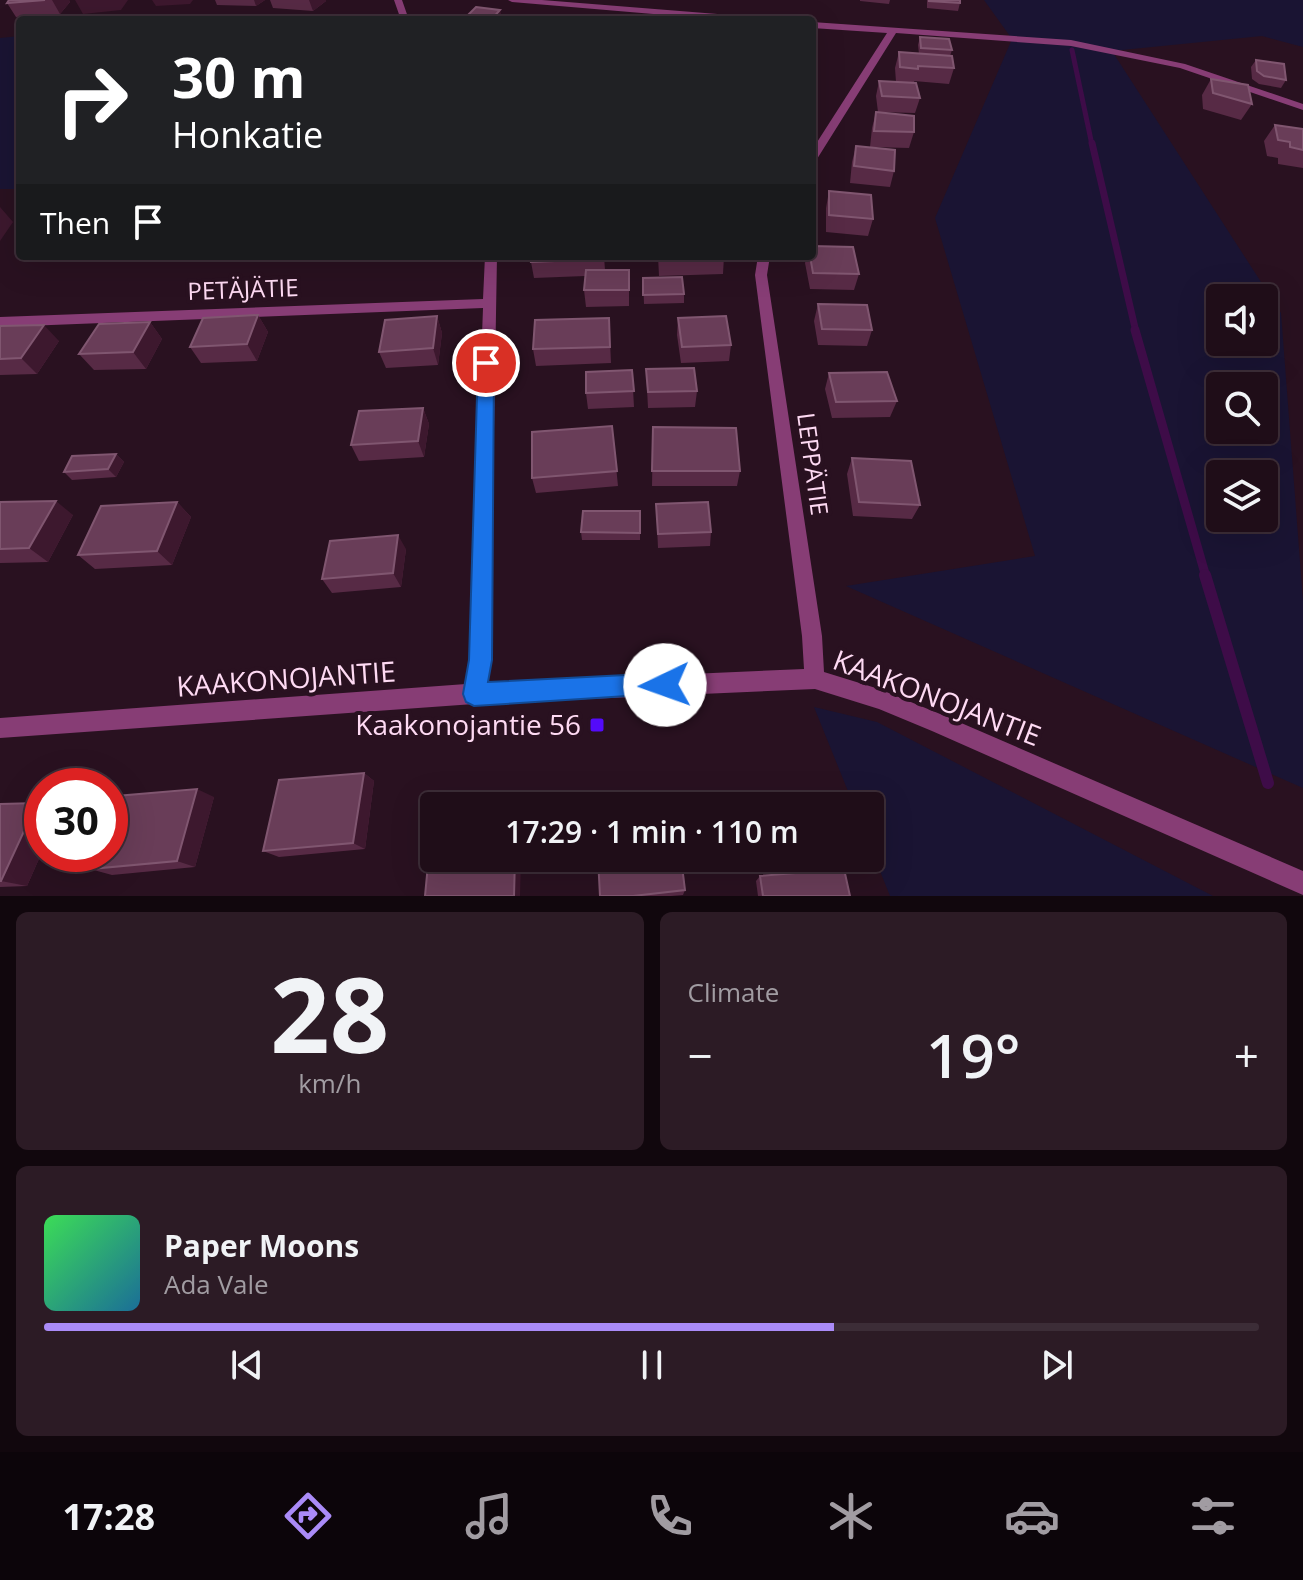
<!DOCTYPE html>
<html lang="en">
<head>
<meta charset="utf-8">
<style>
  :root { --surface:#1f0d18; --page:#2c1b25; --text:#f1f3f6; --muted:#a19ca2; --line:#3c2d37; --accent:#aa8bf8 }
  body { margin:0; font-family:"Open Sans",sans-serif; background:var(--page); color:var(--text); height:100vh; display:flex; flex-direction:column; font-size:30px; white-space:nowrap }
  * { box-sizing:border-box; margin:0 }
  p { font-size:26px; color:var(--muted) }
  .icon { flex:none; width:44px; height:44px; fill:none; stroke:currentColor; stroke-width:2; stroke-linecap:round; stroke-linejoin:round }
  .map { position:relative; height:896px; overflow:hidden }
  .sheet { display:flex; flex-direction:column; gap:16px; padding:16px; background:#11070d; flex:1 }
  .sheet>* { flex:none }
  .top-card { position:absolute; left:16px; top:16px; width:800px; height:244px; border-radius:8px; box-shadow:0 8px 32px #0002,0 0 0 2px var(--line); background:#202124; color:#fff; overflow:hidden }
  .tools { position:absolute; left:1206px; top:284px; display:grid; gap:16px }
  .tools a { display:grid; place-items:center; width:72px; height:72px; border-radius:8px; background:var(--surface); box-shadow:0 8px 32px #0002,0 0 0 2px var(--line); font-size:40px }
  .speed { position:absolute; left:24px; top:768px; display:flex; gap:16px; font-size:40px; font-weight:700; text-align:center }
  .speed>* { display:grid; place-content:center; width:104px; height:104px; border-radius:50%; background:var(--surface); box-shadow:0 8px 32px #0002,0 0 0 2px var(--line); line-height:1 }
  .speed .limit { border:12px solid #d22; background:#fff; color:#111 }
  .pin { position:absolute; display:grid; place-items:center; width:68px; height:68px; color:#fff; margin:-34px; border:4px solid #fff; border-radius:50%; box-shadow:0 2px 8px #0007 }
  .me { position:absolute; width:88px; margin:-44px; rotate:267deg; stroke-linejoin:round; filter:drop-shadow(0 0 6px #0008) }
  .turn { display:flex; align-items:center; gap:28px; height:168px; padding:0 24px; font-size:36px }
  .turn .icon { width:104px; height:104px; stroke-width:2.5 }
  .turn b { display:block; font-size:56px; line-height:68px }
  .then { display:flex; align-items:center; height:76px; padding:0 24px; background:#0003; gap:16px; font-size:30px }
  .big { font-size:60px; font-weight:600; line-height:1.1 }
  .sheet .card { flex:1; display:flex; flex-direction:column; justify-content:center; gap:12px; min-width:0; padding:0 28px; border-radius:12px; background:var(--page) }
  .sheet .dial { align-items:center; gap:0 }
  .dial b { font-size:104px; line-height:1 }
  .song { display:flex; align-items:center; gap:24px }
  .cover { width:96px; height:96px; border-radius:12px; background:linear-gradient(135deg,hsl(130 70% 55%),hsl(200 70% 35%)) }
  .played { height:8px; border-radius:4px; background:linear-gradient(90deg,var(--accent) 65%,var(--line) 65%) }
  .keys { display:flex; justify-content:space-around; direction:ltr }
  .heat { display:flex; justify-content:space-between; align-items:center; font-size:44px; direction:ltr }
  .sheet .tiles { flex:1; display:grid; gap:16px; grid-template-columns:1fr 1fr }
  .card:last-child { grid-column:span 2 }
  .trip { position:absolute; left:420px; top:792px; width:464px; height:80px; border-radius:8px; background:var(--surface); box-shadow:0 8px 32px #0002,0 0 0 2px var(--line); font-weight:600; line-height:80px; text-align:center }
  .dock { display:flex; height:128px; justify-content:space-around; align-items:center; background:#0c050a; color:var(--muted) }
  .dock .icon { width:56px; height:56px }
  .dock .on { color:var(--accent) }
  .dock b { font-size:36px; color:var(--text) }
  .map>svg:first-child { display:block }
</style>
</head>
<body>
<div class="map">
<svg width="1303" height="896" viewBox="0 0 1303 896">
  <rect width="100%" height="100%" fill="#291120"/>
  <path fill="#1a1433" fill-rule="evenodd" d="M984,0h319v47l-41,-11 -150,15 169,262 22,288v187l-457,-202 189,-30 -100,-338 77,-179zM1220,298h44v44h-44zM1220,386h44v44h-44zM1220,474h44v44h-44z
    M20,36v153h-20v-151z
    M814,707l63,15 336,174h-323l-20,-50v-40h-16z"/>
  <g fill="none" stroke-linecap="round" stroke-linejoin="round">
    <path stroke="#3e0c48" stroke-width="5" d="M1072,50l20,95"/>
    <path stroke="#3e0c48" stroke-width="7" d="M1092,143l44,189"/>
    <path stroke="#3e0c48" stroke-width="9" d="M1135,330l71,247"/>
    <path stroke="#3e0c48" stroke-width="12" d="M1205,575l63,208"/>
    <path fill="#873d75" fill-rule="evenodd" d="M394,0h8l7,20h-8z
      M508,0h34l213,17 4,3h-35l-212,-18z
      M812,22l259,18 114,24 118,40v6l-123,-42 -109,-22 -175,-13 -79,126 -5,3v-12l75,-117 -75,-5z
      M485,256h12l-7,404 -4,23 318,-14 -2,-33 -47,-361 3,-19h12l-3,19 55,361 2,36 55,17 66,27 358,155v24l-371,-164 -53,-22 -64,-20 -341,15 -474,34v-20l466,-34 4,-24 13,-352 -483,19v-10l483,-18z"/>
  </g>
  <path fill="#572a45" d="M9,0h60l1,2 -10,12 -44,3 -9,-14z
    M215,0h50l-9,6 -39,-1z
    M270,0h56v1l-13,10 -40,-3z
    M860,0h30l-1,4 -29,-3z
    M927,0h33v3l-2,8 -31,-3z
    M920,37l32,13 -2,6 4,12 -5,16 -35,-3 6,17 -5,15 -37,-1 -2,-16 3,-15 17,1 -1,-14 4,-16 20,2 -1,-9z
    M1256,60l30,20 -5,8 -22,-4 -7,-5 -1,-12z
    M1211,79l41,25 -11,16 -38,-11 -1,-14z
    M876,112l38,20 -5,16 -39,-1 2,-19z
    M1275,125l28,4v39l-25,-4v-6l-11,-2 -3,-15z
    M856,146l38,25 -4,16 -40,-4 2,-21z
    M829,191l44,28 -5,17 -42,-4v-24z
    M315,256h50l-1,2 -47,2z
    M604,256l1,14h24v36l-43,1 -2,-17 1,-14 -51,2 -3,-16z
    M658,256h66l-1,18 -64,2z
    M807,256h3l49,18 -5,16 -44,-1 -5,-26z
    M643,278l41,16v9l-40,1z
    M818,304l54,26 -5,16 -49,-1 -4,-24z
    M258,315l10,17 -11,29 -56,2 -11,-16z
    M437,316l5,17 -4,32 -52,3 -7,-16z
    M609,318l2,45 -75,3 -3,-17z
    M678,318l53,27 -2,16 -48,2 -4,-28z
    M150,322l12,17 -16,30 -52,1 -15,-16z
    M0,326l59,15 -22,33 -37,1z
    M646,369l51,22 -2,16 -47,1z
    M632,370l2,37 -46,2 -2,-16z
    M829,373l68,28 -7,16 -58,1 -7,-29z
    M423,408l6,16 -5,33 -65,4 -8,-16z
    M612,426l6,60 -82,7 -4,-15z
    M653,427l87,44 -3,15h-85z
    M116,454l8,8 -8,15 -44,3 -8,-8z
    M852,458l68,47 -8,14 -59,-3 -6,-42z
    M0,502l73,13 -25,47 -48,1z
    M177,502l14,15 -19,48 -77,4 -17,-14z
    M656,504l55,28 -1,14 -52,2z
    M640,511v29h-58l-1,-8z
    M406,549l-5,38 -69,6 -10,-14z
    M364,773l10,8 -9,68 -86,8 -16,-6z
    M214,797l-19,70 -83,8 -22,-6z
    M0,804l42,1v47l-15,34 -27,1z
    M760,876l90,20h-92l-2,-15z
    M685,890l-2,5 -12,1h-71z"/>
  <path fill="#3d182e" d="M52,0h17l1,2 -10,12z
    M75,0h53l-7,10 -38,4z
    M152,0h41l-3,4 -34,2z
    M254,0h11l-9,6z
    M309,0h17v1l-13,10z
    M500,10l2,7 -3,3h-8z
    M0,207l13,15 -13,19z
    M258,315l10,17 -11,29 -10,-17z
    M437,316l5,17 -4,32 -5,-17z
    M150,322l12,17 -16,30 -13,-17z
    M44,325l15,16 -22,33 -16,-16z
    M423,408l6,16 -5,33 -6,-16z
    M116,454l8,8 -8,15 -8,-8z
    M56,501l17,14 -25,47 -19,-14z
    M177,502l14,15 -19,48 -15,-14z
    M398,535l8,14 -5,38 -8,-14z
    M364,773l10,8 -9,68 -12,-6z
    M197,789l17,8 -19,70 -18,-6z
    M37,803l5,2v47l-15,34 -26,-5z
    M515,858h6l-1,38h-6z"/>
  <path fill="#693d58" stroke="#805670" stroke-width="2" d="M9,0h36l-38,3z
    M929,0h31v3l-31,-2z
    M476,7l24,3 -9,10 -26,-2z
    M812,26h3l-1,12h-2z
    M920,37l29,2 3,11 -31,-2z
    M899,52l53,4 2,12 -36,-2v3l-18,-2z
    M1256,60l28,4 2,16 -22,-4 -7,-5z
    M1211,79l37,6 4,19 -39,-11z
    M879,81l37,2 4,15 -38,-2z
    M876,112l38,4v16l-40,-1z
    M1275,125l28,4v21l-13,-3v-5l-12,-2z
    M856,146l39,4 -1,21 -40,-5z
    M829,191l42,4 2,24 -44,-4z
    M812,246l41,1 6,27 -46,-1 -3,-17h2z
    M532,256h72v3l-73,3z
    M659,256h65l1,1 -65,2z
    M586,270h43v20h-45z
    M682,277l2,17 -41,1v-17z
    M818,304l49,1 5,25 -50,-1z
    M258,315l-11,29 -57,3 13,-29z
    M437,316l-4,32 -54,4 6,-32z
    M726,316l5,29 -49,2 -4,-29z
    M609,318l1,29 -77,2 2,-29z
    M150,322l-17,30 -54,2 20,-30z
    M44,325l-23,33 -21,1v-33z
    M694,368l3,23 -49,1 -2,-23z
    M632,370l2,21 -48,2v-21z
    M887,372l10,29 -61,1 -7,-29z
    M423,408l-5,33 -67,4 8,-34z
    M612,426l5,45 -85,7v-46z
    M653,427l83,1 4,43h-88z
    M116,454l-8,15 -44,3 8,-16z
    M852,458l59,3 9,44 -61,-3z
    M56,501l-27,47 -29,1v-47z
    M177,502l-20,49 -79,4 23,-49z
    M708,502l3,30 -53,2 -2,-30z
    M583,511h57v22l-59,-1z
    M398,535l-5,38 -71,6 8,-38z
    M364,773l-11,70 -90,8 16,-71z
    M197,789l-20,72 -87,8 5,-15h15v-42l6,-16z
    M37,803l-36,78h-1v-77z
    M431,833h3v25h81l-1,38h-89z
    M598,858h83l4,32 -52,6h-33z
    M844,869l6,27h-87l-3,-20z"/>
  <path fill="#1a73e8" stroke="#114b97" stroke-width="2" d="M486,357l8,6 -2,297 -4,22 177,-9 8,4 3,8 -3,8 -199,13 -8,-4 -3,-8 6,-34 9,-297z"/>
  <rect fill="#540bfa" stroke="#291120" stroke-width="3" x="589" y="717" width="16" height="16" rx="4"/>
  <g text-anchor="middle" stroke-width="8" stroke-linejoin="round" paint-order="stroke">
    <g font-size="24" fill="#fedaf3" stroke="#291120">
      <text transform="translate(243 290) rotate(-2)" y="8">PETÄJÄTIE</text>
      <text transform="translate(812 464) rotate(82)" y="8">LEPPÄTIE</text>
    </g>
    <g font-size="28" fill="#fedaf3" stroke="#291120">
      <text transform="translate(286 679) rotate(-4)" y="10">KAAKONOJANTIE</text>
      <text transform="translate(937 698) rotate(21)" y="10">KAAKONOJANTIE</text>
    </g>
    <g font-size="28" fill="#fedaf3" stroke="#291120" text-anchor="end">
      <text x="581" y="735">Kaakonojantie 56</text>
    </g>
  </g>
</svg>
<div class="tools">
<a><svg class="icon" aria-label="sound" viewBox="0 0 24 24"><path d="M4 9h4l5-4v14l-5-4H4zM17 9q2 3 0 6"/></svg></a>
<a><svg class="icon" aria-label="search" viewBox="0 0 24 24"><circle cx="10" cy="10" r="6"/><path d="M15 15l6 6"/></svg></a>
<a><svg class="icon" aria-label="layers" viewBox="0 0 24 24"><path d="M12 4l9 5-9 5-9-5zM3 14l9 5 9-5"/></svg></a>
</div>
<div class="speed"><div class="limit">30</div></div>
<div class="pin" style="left:486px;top:363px;background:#d93025"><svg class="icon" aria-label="arrive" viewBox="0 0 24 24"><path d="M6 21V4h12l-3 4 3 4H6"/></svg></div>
<svg class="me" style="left:665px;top:685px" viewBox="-20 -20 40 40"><circle r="19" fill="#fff"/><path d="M0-13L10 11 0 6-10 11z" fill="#1a73e8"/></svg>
<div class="trip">17:29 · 1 min · 110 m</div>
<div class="top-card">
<div class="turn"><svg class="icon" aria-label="right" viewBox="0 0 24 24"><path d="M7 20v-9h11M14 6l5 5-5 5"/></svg><div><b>30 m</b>Honkatie</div></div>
<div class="then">Then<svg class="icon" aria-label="arrive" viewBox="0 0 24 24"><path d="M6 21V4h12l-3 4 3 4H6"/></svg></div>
</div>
</div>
<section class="sheet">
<div class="tiles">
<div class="card dial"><b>28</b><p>km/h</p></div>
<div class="card"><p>Climate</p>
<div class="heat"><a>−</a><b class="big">19°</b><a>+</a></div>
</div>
<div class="card">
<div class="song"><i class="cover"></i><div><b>Paper Moons</b><p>Ada Vale</p></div></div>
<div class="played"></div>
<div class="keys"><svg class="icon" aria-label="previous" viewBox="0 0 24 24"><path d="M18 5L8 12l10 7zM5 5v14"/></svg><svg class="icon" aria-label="pause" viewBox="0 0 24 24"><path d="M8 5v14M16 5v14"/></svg><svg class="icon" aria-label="next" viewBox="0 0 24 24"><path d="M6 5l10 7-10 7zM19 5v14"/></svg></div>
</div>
</div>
</section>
<nav class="dock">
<b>17:28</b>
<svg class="icon on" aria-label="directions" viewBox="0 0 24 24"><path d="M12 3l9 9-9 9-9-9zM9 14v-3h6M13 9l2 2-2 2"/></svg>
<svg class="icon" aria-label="music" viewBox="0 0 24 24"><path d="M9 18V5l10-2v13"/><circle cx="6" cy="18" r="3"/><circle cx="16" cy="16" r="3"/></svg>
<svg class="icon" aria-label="phone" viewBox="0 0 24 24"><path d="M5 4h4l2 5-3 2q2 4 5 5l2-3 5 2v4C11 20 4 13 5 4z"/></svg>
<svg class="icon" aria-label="climate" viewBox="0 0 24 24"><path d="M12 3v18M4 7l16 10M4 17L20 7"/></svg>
<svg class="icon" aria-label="car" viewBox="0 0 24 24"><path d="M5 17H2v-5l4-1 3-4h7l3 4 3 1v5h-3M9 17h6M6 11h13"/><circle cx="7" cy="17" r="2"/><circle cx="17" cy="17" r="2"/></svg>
<svg class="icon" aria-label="filters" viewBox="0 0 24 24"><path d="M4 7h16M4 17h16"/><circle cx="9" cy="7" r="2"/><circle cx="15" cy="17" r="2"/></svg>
</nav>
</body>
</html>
